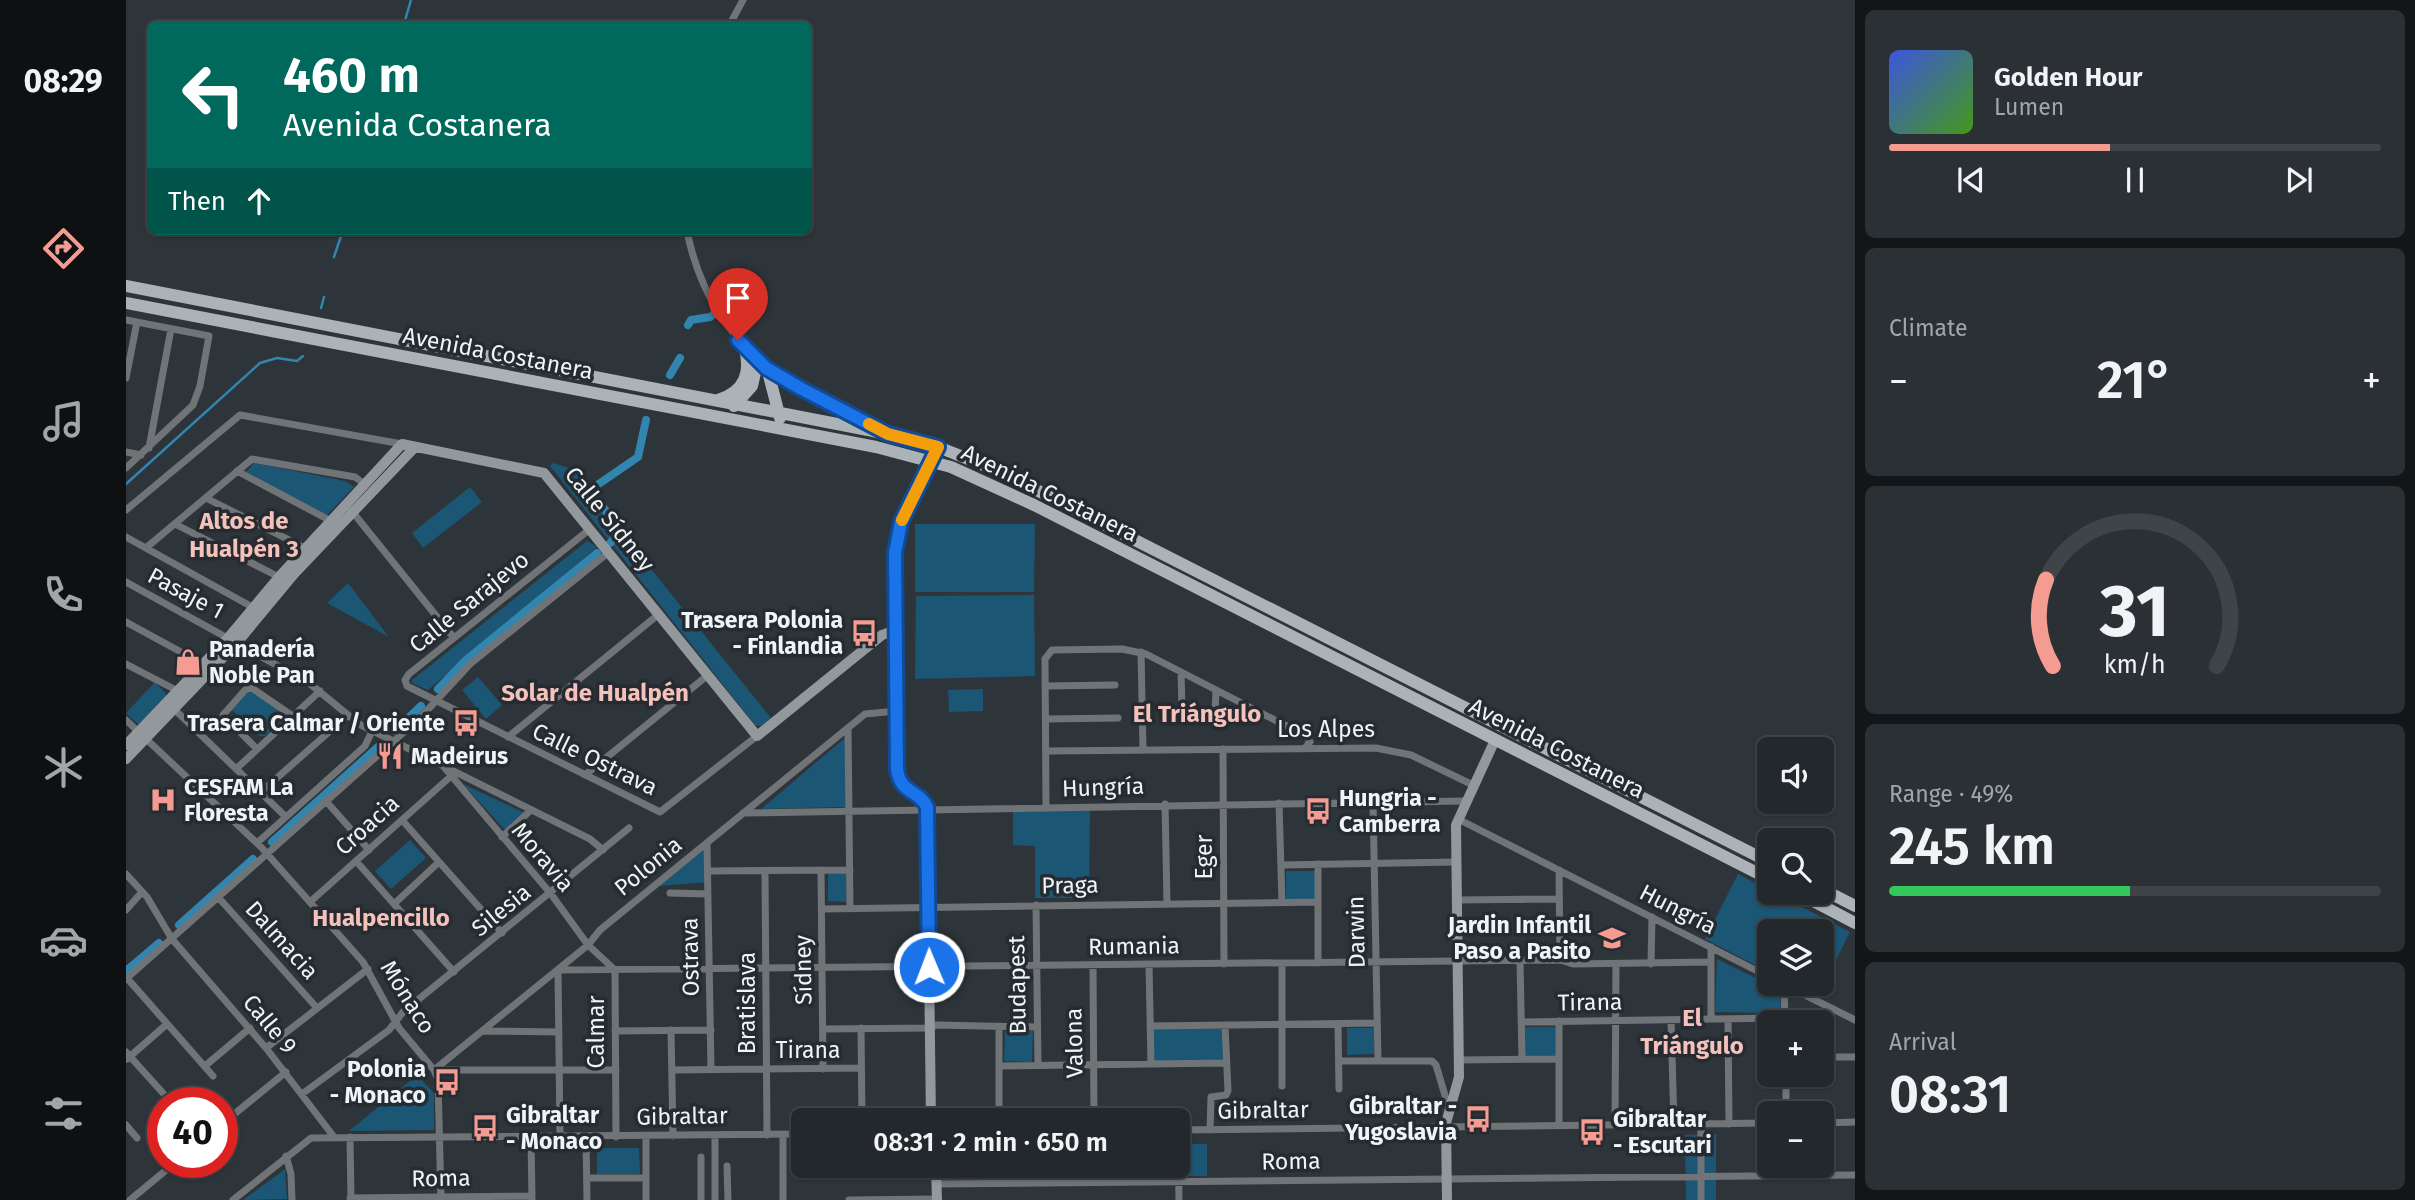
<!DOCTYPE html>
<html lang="en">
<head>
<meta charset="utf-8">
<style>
  :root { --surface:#22282c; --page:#2a3034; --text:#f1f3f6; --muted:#a2a6a9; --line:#3f4448; --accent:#f59c92 }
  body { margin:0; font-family:"Fira Sans",sans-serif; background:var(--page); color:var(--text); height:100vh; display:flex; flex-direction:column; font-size:26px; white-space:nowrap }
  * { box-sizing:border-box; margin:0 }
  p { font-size:23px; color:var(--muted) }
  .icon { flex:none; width:38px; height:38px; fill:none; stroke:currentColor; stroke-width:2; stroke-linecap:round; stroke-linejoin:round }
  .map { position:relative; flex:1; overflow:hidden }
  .panel { display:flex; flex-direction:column; gap:10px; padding:10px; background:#131618; width:560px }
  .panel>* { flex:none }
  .top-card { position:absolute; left:21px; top:21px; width:665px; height:214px; border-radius:10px; box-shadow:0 2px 5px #0004,0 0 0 2px var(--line); background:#00695c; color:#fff; overflow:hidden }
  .fabs { position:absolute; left:1631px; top:737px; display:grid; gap:14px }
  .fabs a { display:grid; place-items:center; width:77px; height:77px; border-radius:10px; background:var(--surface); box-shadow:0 2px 5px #0004,0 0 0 2px var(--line); font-size:35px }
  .speed { position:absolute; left:21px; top:1087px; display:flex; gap:14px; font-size:35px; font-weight:700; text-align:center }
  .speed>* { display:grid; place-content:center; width:91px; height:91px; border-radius:50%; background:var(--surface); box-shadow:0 2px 5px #0004,0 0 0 2px var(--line); line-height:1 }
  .speed .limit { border:10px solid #d22; background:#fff; color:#111 }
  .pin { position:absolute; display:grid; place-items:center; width:60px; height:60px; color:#fff; margin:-72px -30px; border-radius:50% 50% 50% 0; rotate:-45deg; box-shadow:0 0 7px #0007 }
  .pin .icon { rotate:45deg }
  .me { position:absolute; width:77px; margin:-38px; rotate:359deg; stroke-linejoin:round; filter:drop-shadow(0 0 5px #0008) }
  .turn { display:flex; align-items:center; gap:24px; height:147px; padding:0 21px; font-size:32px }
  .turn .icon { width:91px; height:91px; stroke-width:2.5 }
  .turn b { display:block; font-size:49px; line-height:60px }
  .then { display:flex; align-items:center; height:66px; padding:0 21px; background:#0003; gap:14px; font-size:26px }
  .big { font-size:52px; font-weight:600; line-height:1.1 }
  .panel .widget { flex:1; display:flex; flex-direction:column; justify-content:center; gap:10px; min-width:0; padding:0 24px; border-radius:10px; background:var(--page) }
  .panel .dial { align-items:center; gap:0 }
  .dial svg { height:182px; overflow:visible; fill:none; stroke:var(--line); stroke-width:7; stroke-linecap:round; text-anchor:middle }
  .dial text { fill:var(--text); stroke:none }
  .song { display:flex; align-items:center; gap:21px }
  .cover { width:84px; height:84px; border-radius:10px; background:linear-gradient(135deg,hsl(230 70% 55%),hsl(100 70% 35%)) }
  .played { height:7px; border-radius:4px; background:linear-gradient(90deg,var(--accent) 45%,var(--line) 45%) }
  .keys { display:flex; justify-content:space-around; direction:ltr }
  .heat { display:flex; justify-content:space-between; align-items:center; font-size:38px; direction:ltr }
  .charge { height:10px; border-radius:5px; background:linear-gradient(90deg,#34c759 49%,var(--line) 0) }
  .trip { position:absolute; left:665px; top:1108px; width:399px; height:70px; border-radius:10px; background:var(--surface); box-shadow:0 2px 5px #0004,0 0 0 2px var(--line); font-weight:600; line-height:70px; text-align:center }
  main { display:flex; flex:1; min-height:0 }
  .tabs { display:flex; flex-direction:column; width:126px; justify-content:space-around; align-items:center; background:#0e1012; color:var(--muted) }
  .tabs .icon { width:49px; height:49px }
  .tabs .selected { color:var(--accent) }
  .tabs b { font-size:32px; color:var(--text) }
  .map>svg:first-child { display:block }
</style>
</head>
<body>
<main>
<nav class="tabs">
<b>08:29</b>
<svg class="icon selected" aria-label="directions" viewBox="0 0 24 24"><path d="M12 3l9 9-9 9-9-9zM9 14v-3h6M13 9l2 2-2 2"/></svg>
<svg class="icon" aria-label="music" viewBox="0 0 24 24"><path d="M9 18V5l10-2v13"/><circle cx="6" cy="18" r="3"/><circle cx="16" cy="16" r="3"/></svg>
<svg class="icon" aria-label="phone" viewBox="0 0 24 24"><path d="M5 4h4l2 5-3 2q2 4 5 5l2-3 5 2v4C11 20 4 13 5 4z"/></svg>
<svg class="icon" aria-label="climate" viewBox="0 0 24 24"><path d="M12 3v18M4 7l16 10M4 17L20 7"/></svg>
<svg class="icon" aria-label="car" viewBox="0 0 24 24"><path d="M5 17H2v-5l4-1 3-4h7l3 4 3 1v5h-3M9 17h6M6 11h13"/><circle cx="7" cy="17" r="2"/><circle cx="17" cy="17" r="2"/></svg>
<svg class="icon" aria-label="filters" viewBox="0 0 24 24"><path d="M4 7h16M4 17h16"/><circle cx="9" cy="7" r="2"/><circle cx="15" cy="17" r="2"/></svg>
</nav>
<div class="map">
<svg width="1729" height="1200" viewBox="0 0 1729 1200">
  <rect width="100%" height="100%" fill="#2e353a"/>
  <path fill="#1b5674" d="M128,463l91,18 9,6 -28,29 -80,-44z
    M427,463l25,8 11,21 182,226 -10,8 -6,-1 -205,-259z
    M344,487l12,15 -59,46 -11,-15z
    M789,524h120l-1,68h-119z
    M461,541l10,6 -169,143 -16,-7v-3z
    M222,583l41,54 -62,-34z
    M908,595l1,81 -120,3 1,-83z
    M352,677l24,28 -16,14 -24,-29z
    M29,682l12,13 -28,30 -13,-12z
    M857,689v22l-34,1 -1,-22z
    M121,691h4l38,23 -24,22h-6l-27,-26z
    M720,737v70l-85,2z
    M337,784l62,29 -20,17z
    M887,811h77l-1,87h-54v-52l-22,-1z
    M284,840l16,18 -35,31 -16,-18z
    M584,845v37l-52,4z
    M1160,871h32v28h-32z
    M720,873l1,29 -19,-1v-27z
    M1612,874l112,58 -33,65 -26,-13h31v-53h-53v41l-64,-33z
    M1591,959l63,31 1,23 -66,-1z
    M1398,1027h32v29h-32z
    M1221,1028h27v26l-27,1z
    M1028,1029h69v32h-69z
    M879,1031h28l-1,31 -28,-1z
    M291,1075l17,18v37l-85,1z
    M1590,1134v66h-30l-1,-65z
    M1054,1144h27v32h-27z
    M471,1148h42l1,26h-43z
    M159,1169l2,30 -44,1z"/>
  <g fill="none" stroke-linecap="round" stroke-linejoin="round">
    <path stroke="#3285af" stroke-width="2.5" d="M278,24l7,-24
      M208,257l8,-24
      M195,308l3,-11
      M0,484l134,-121 17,-5 20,3 6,-5"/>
    <path stroke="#3285af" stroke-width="8" d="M562,325l3,-5 19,-3 29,-21
      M544,375l10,-17
      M484,543l12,-11 -32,-42 48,-33 8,-37
      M312,689l28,-29 131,-107
      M269,731l26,-25
      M146,842l107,-96
      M53,925l74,-66
      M0,971l33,-28"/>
    <path stroke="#717477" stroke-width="7" d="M604,24l13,-24
      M561,231c10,51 35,96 73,131
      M0,320l83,16 -9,50 -7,19 -67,63
      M0,378l11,-56
      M23,448l22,-119
      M0,452l15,3
      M111,471l94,50
      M80,498l99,50
      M0,510l114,-95 162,29
      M225,510l103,128
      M49,524l104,53
      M464,529l-181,145 -4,6 2,6 253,126 97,-76
      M0,537l128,71
      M21,547l105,-88 103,18 11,8
      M0,582l183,101 50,41 231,115 13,11
      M0,622l77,42
      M1015,652l2,98
      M0,664l52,27
      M1055,672l1,36
      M919,686l70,-1
      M48,709l112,108
      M1089,714l1,-24
      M920,719l72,-1
      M0,720l135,127 102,115 36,66 35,42 4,10 3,120
      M722,728l2,180
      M382,737l151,-123
      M131,749l-34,-34 23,-26 6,-1 42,29
      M1097,749l1,215
      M920,751l330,-3 35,7 62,30
      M318,767l107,127 37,51 27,25 1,167
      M110,769l84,-78
      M459,775l123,-100
      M135,792l86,-76
      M200,801l43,49
      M1247,802l5,259
      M1153,803l3,99
      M1039,804l2,99
      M920,808l-1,-149 7,-9 70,-1 24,5 160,82 4,6 -5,6
      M617,813l722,-12
      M1332,819l311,158
      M276,820l100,113
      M376,837l29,-27
      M131,843l108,-97 7,-15
      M581,844l4,226
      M230,861l98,111
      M1192,864v99
      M1155,865l175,-3
      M695,870l2,199
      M1433,870l1,90
      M582,871l142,-1
      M639,871l2,264
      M0,874l21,23 25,42 94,109 68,89
      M544,893l38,1
      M92,897l99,111
      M1331,900l102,-1
      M184,902l140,-125
      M268,904l45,-42
      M910,905l2,160
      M696,909l496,-7
      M0,910l16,-18
      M1585,947v72
      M1394,960l2,99
      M1156,963v123
      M1525,964l1,-47
      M967,965l1,155
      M1023,965l2,99
      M1,978l86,98
      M0,979l295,-262 49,-53 139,-112
      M1657,984l72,36
      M1658,984l1,37
      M1602,1019l1,105
      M1545,1020l3,105
      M1433,1021v105
      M1395,1022l264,-4
      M1212,1024l1,65
      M1024,1026l227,-3
      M873,1027v93
      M735,1028l1,92
      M697,1029l107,-1 6,-3 100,2
      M545,1030l2,106
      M357,1031l76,1
      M489,1031l96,-1
      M140,1048l102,-79
      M0,1052l45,50
      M1696,1057h33
      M1,1059l40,-35
      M1333,1060l100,-1
      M1213,1061h93l4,4 13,44
      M79,1066l45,-38
      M873,1066l227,-3
      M308,1070l154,-125 12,-15 265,-216 32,-3
      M308,1070h182
      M546,1070l189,-2
      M1660,1074v39
      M176,1094l87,-64 14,-18 226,-184
      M1696,1123l33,-1
      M96,1124l64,-52
      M1575,1124v76
      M0,1125l11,13
      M1489,1125l1,-161
      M1052,1130l591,-7
      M1052,1130l1,70
      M1084,1130l1,-33 15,-2 2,-4 -3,-66
      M589,1135v65
      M657,1135v65
      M520,1136v64
      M224,1137l1,63
      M405,1137l1,63
      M434,1137l-2,-167 1002,-10 13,4 138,-2
      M460,1137l1,63
      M160,1156l5,18 1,26
      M575,1157v43
      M601,1166l1,34
      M461,1178h59
      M811,1184l918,-9
      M224,1198l182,-2
      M4,1200l46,-38
      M107,1200l78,-62 492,-4
      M723,1200l88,-1"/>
    <path stroke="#92989c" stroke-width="10" d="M0,745l102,-107 51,-61 123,-133 142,29 213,263 125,-101 14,-5
      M0,759l110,-115 58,-70 121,-127
      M805,1120l-4,-310c-5,-20 -26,-15 -30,-41l-2,-216 6,-31 37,-75
      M810,1166l1,34
      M1321,1200l-1,-77 13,-46 -3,-252 39,-85"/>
    <path stroke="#acb3b8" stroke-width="12" d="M0,286l742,144 70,17 63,25 768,390
      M0,303l750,144 75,20 83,38 735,374
      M641,368l107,58
      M641,368l13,50
      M592,400c27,-8 34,-28 26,-54
      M608,406l18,-20 6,-26
      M1696,889l33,17
      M1670,892l59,31"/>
  </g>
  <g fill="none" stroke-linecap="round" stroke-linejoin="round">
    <defs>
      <path id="route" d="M612,340l28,28 34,20 88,46 50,13 -37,75 -6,31 2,216c3,25 21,20 30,38l2,160"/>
    </defs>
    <use href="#route" stroke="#114b97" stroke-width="18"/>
    <use href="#route" stroke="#1a73e8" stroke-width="12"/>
    <path stroke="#f59e0b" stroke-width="12" d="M743,424l19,10 50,13 -36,73"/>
  </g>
  <defs>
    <symbol id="bus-bare" viewBox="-9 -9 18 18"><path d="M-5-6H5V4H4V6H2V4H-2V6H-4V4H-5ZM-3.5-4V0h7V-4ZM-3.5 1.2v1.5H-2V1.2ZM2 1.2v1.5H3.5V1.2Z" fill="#f59c92" stroke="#252b30" stroke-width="2.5" paint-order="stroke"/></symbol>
    <symbol id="shop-bare" viewBox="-9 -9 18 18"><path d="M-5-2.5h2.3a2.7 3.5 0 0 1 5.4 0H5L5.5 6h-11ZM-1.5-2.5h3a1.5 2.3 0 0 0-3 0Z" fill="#f59c92" stroke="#252b30" stroke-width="2.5" paint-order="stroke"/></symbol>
    <symbol id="restaurant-bare" viewBox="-9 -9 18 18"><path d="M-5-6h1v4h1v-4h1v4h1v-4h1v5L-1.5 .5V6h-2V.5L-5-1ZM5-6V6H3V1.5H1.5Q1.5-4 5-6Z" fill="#f59c92" stroke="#252b30" stroke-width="2.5" paint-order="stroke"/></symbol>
    <symbol id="hospital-bare" viewBox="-9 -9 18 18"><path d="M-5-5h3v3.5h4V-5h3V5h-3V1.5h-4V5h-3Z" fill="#f59c92" stroke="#252b30" stroke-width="2.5" paint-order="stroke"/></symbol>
    <symbol id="school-bare" viewBox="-9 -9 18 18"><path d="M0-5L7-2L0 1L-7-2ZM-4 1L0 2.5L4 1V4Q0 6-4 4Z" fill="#f59c92" stroke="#252b30" stroke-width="2.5" paint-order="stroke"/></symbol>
  </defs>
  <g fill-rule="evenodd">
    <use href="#bus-bare" x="719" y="614" width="38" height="38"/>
    <use href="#shop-bare" x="43" y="643" width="38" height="38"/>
    <use href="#bus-bare" x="321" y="704" width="38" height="38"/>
    <use href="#restaurant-bare" x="245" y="737" width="38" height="38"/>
    <use href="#hospital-bare" x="18" y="781" width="38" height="38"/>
    <use href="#bus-bare" x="1173" y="792" width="38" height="38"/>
    <use href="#school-bare" x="1467" y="919" width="38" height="38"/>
    <use href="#bus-bare" x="302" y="1063" width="38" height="38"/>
    <use href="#bus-bare" x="1333" y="1100" width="38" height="38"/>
    <use href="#bus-bare" x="340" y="1109" width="38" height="38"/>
    <use href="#bus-bare" x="1447" y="1113" width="38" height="38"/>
  </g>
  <g text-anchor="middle" stroke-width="7" stroke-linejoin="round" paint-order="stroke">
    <g font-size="23" fill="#eff4f7" stroke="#252b30">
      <text transform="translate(372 353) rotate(11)" y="8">Avenida Costanera</text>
      <text transform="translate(924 493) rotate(26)" y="8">Avenida Costanera</text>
      <text transform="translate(484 519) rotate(51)" y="8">Calle Sídney</text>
      <text transform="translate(60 593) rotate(28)" y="8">Pasaje 1</text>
      <text transform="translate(343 602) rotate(-39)" y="8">Calle Sarajevo</text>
      <text x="1200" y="737">Los Alpes</text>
      <text transform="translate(1431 748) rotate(27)" y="8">Avenida Costanera</text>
      <text transform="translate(469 759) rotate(26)" y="8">Calle Ostrava</text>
      <text transform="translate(977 787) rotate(-2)" y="8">Hungría</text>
      <text transform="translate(241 825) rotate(-42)" y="8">Croacia</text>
      <text transform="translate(417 857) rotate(50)" y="8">Moravia</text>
      <text transform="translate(1078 857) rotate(-90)" y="8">Eger</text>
      <text transform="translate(522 866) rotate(-39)" y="8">Polonia</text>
      <text transform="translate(944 885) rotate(-1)" y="8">Praga</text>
      <text transform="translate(1552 909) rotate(27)" y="8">Hungría</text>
      <text transform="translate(375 910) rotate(-39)" y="8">Silesia</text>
      <text transform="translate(1230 932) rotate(-91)" y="8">Darwin</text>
      <text transform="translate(156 940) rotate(48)" y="8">Dalmacia</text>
      <text transform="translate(1008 946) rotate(-1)" y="8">Rumania</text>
      <text transform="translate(564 957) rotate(-91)" y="8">Ostrava</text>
      <text transform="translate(677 970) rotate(-91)" y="8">Sídney</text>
      <text transform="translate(891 985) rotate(-91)" y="8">Budapest</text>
      <text transform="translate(282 997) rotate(58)" y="8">Mónaco</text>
      <text transform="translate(1464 1002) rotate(-1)" y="8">Tirana</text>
      <text transform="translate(621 1003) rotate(-90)" y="8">Bratislava</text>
      <text transform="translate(144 1024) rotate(50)" y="8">Calle 9</text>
      <text transform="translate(470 1032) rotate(-90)" y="8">Calmar</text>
      <text transform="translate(948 1043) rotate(-91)" y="8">Valona</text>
      <text x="682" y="1058">Tirana</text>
      <text transform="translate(1137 1110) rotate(-1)" y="8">Gibraltar</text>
      <text transform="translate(556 1116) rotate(-1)" y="8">Gibraltar</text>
      <text transform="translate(1165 1161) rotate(-1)" y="8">Roma</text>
      <text transform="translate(315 1178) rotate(-1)" y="8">Roma</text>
    </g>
    <g font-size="23" font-weight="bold" fill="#eff4f7" stroke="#252b30" text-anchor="start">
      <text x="717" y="628" text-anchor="end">Trasera Polonia<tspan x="717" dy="26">- Finlandia</tspan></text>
      <text x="83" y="657">Panadería<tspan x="83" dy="26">Noble Pan</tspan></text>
      <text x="319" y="731" text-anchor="end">Trasera Calmar / Oriente</text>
      <text x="285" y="764">Madeirus</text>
      <text x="58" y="795">CESFAM La<tspan x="58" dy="26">Floresta</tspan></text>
      <text x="1213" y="806">Hungria -<tspan x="1213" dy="26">Camberra</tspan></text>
      <text x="1465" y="933" text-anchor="end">Jardin Infantil<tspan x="1465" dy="26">Paso a Pasito</tspan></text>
      <text x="300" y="1077" text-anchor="end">Polonia<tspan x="300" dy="26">- Monaco</tspan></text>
      <text x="1331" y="1114" text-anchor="end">Gibraltar -<tspan x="1331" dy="26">Yugoslavia</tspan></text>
      <text x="380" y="1123">Gibraltar<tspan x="380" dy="26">- Monaco</tspan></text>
      <text x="1487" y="1127">Gibraltar<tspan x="1487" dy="26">- Escutari</tspan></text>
    </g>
    <g font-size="24" font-weight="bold" fill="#f5c2bb" stroke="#252b30">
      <text x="118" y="529">Altos de<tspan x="118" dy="28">Hualpén 3</tspan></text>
      <text x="469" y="701">Solar de Hualpén</text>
      <text x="1071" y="722">El Triángulo</text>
      <text x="255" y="926">Hualpencillo</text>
      <text x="1566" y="1026">El<tspan x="1566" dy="28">Triángulo</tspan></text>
    </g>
  </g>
</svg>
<div class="fabs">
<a><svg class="icon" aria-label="sound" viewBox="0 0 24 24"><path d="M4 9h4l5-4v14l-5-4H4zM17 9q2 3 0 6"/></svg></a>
<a><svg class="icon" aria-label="search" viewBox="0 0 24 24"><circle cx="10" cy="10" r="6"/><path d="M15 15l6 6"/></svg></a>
<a><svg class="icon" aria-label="layers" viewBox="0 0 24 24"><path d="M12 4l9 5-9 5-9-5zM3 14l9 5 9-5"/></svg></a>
<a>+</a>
<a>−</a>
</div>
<div class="speed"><div class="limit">40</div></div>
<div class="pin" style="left:612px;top:340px;background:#d93025"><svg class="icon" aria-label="arrive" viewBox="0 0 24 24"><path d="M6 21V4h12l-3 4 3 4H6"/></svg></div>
<svg class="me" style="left:803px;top:967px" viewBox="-20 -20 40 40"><circle r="17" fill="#1a73e8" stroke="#fff" stroke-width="3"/><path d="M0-11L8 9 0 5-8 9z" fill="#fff"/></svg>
<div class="trip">08:31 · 2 min · 650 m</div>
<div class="top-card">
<div class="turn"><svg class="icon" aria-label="left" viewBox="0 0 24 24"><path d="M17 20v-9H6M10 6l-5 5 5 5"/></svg><div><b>460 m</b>Avenida Costanera</div></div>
<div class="then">Then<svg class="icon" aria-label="ahead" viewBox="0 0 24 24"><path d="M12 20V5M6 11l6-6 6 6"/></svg></div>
</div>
</div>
<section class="panel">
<div class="widget">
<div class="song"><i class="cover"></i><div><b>Golden Hour</b><p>Lumen</p></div></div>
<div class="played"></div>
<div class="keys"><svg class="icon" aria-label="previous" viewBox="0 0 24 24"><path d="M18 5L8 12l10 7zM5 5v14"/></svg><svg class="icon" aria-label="pause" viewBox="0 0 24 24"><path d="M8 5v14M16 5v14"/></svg><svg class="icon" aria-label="next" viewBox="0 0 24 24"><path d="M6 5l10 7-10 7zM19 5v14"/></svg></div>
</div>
<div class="widget"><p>Climate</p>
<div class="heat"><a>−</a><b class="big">21°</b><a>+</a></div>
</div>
<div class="widget dial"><svg viewBox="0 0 100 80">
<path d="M14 69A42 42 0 1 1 86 69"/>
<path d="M14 69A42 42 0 0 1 11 31" stroke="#f59c92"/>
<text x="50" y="56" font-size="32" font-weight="700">31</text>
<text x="50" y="72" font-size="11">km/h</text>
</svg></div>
<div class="widget"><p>Range · 49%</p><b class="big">245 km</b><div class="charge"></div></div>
<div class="widget"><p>Arrival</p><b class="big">08:31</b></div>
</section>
</main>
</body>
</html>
